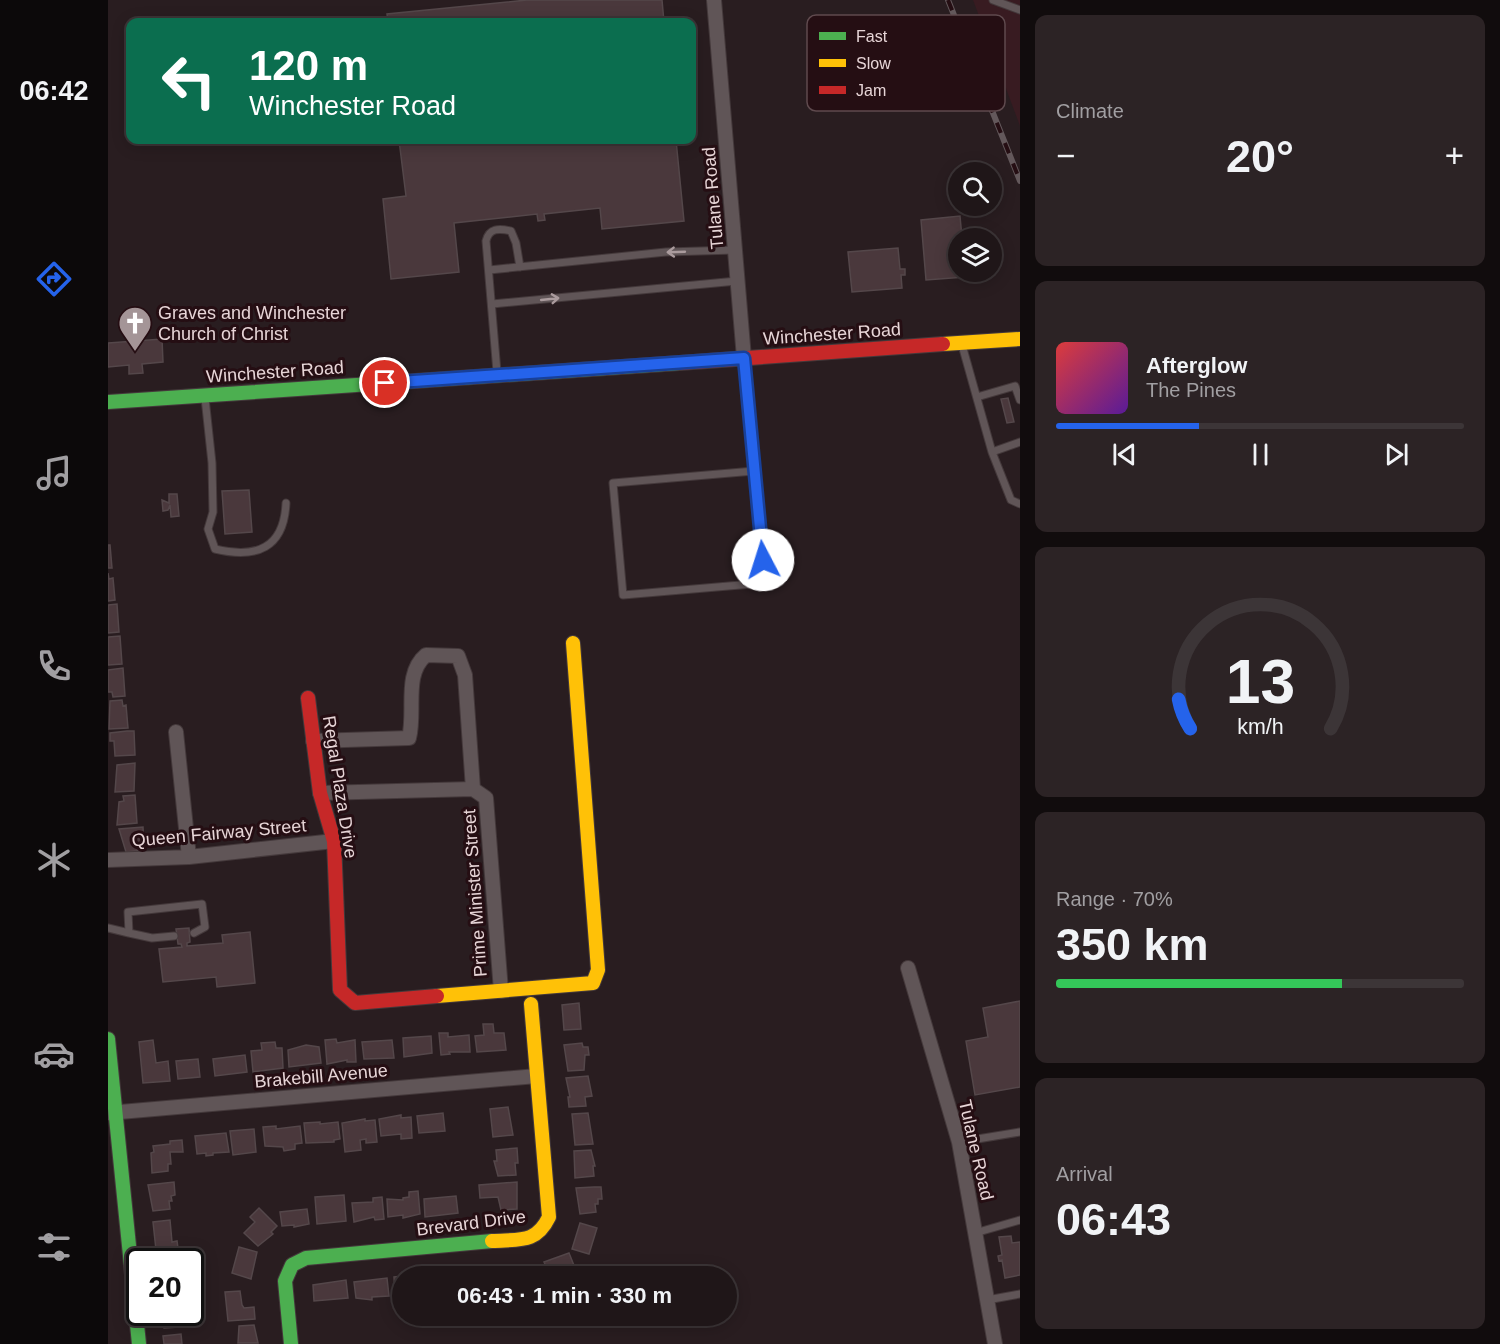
<!DOCTYPE html>
<html lang="en">
<head>
<meta charset="utf-8">
<style>
  :root { --surface:#1f1618; --page:#2c2325; --text:#f1f3f6; --muted:#a19fa2; --line:#3c3537; --accent:#2563eb }
  body { margin:0; font-family:Arial,sans-serif; background:var(--page); color:var(--text); height:100vh; display:flex; flex-direction:column; font-size:22px; white-space:nowrap }
  * { box-sizing:border-box; margin:0 }
  p { font-size:20px; color:var(--muted) }
  .icon { flex:none; width:33px; height:33px; fill:none; stroke:currentColor; stroke-width:2; stroke-linecap:round; stroke-linejoin:round }
  .map { position:relative; flex:1; overflow:hidden }
  .side { display:flex; flex-direction:column; gap:15px; padding:15px; background:#110c0d; width:480px }
  .side>* { flex:none }
  .guide { position:absolute; left:18px; top:18px; width:570px; height:126px; border-radius:12px; box-shadow:0 3px 15px #0003,0 0 0 2px var(--line); background:#0b6e4f; color:#fff; overflow:hidden }
  .fabs { position:absolute; left:840px; top:162px; display:grid; gap:12px }
  .fabs a { display:grid; place-items:center; width:54px; height:54px; border-radius:50%; background:var(--surface); box-shadow:0 3px 15px #0003,0 0 0 2px var(--line); font-size:30px }
  .speed { position:absolute; left:18px; top:1248px; display:flex; gap:12px; font-size:30px; font-weight:700; text-align:center }
  .speed>* { display:grid; place-content:center; width:78px; height:78px; border-radius:50%; background:var(--surface); box-shadow:0 3px 15px #0003,0 0 0 2px var(--line); line-height:1 }
  .speed .limit { border:3px solid #111; border-radius:9px; background:#fff; color:#111 }
  .pin { position:absolute; display:grid; place-items:center; width:51px; height:51px; color:#fff; margin:-26px; border:3px solid #fff; border-radius:50%; box-shadow:0 2px 6px #0007 }
  .me { position:absolute; width:66px; margin:-33px; rotate:355deg; stroke-linejoin:round; filter:drop-shadow(0 0 4px #0008) }
  .turn { display:flex; align-items:center; gap:21px; height:126px; padding:0 24px; font-size:27px }
  .turn .icon { width:78px; height:78px; stroke-width:2.5 }
  .turn b { display:block; font-size:42px; line-height:51px }
  .big { font-size:45px; font-weight:700; line-height:1.1 }
  .side .card { flex:1; display:flex; flex-direction:column; justify-content:center; gap:9px; min-width:0; padding:0 21px; border-radius:12px; background:var(--page) }
  .side .dial { align-items:center; gap:0 }
  .dial svg { height:156px; overflow:visible; fill:none; stroke:var(--line); stroke-width:7; stroke-linecap:round; text-anchor:middle }
  .dial text { fill:var(--text); stroke:none }
  .song { display:flex; align-items:center; gap:18px }
  .cover { width:72px; height:72px; border-radius:9px; background:linear-gradient(135deg,hsl(0 70% 55%),hsl(270 70% 35%)) }
  .played { height:6px; border-radius:3px; background:linear-gradient(90deg,var(--accent) 35%,var(--line) 35%) }
  .keys { display:flex; justify-content:space-around; direction:ltr }
  .heat { display:flex; justify-content:space-between; align-items:center; font-size:33px; direction:ltr }
  .charge { height:9px; border-radius:4px; background:linear-gradient(90deg,#34c759 70%,var(--line) 0) }
  .trip { position:absolute; left:284px; top:1266px; width:345px; height:60px; border-radius:30px; background:var(--surface); box-shadow:0 3px 15px #0003,0 0 0 2px var(--line); font-weight:700; line-height:60px; text-align:center }
  main { display:flex; flex:1; min-height:0 }
  .tabs { display:flex; flex-direction:column; width:108px; justify-content:space-around; align-items:center; background:#0c090a; color:var(--muted) }
  .tabs .icon { width:42px; height:42px }
  .tabs .current { color:var(--accent) }
  .tabs b { font-size:27px; color:var(--text) }
  .map>svg:first-child { display:block }
</style>
</head>
<body>
<main>
<nav class="tabs">
<b>06:42</b>
<svg class="icon current" aria-label="directions" viewBox="0 0 24 24"><path d="M12 3l9 9-9 9-9-9zM9 14v-3h6M13 9l2 2-2 2"/></svg>
<svg class="icon" aria-label="music" viewBox="0 0 24 24"><path d="M9 18V5l10-2v13"/><circle cx="6" cy="18" r="3"/><circle cx="16" cy="16" r="3"/></svg>
<svg class="icon" aria-label="phone" viewBox="0 0 24 24"><path d="M5 4h4l2 5-3 2q2 4 5 5l2-3 5 2v4C11 20 4 13 5 4z"/></svg>
<svg class="icon" aria-label="climate" viewBox="0 0 24 24"><path d="M12 3v18M4 7l16 10M4 17L20 7"/></svg>
<svg class="icon" aria-label="car" viewBox="0 0 24 24"><path d="M5 17H2v-5l4-1 3-4h7l3 4 3 1v5h-3M9 17h6M6 11h13"/><circle cx="7" cy="17" r="2"/><circle cx="17" cy="17" r="2"/></svg>
<svg class="icon" aria-label="filters" viewBox="0 0 24 24"><path d="M4 7h16M4 17h16"/><circle cx="9" cy="7" r="2"/><circle cx="15" cy="17" r="2"/></svg>
</nav>
<div class="map">
<svg width="912" height="1344" viewBox="0 0 912 1344">
  <rect width="100%" height="100%" fill="#291d20"/>
  <path fill="#381b21" d="M865,0h47v126z"/>
  <path fill="#4a383c" stroke="#54474a" stroke-width="1.5" d="M419,0h135l2,22h-276l-1,-8z
    M291,140h277l8,81 -82,8 -2,-21 -56,6 1,6 -7,1 -1,-7 -83,9 5,49 -68,7 -8,-80 23,-3z
    M852,216l2,22h-4v34h7v5l-39,3 -5,-60z
    M790,248l2,21h5v6h-4l1,13 -50,4 -4,-40z
    M54,339l1,23 -21,2 1,9 -14,1v-9l-21,2v-24z
    M900,398l6,24 -7,1 -6,-24z
    M141,490l3,42 -27,2 -3,-43z
    M61,494h8l2,22 -8,1 -1,-12 -2,5 -5,1 -1,-11 7,3z
    M0,545h2l2,23h-4z
    M0,573l1,6 4,-1 2,22 -7,1z
    M9,604l2,28 -11,1v-28z
    M12,636l2,28 -14,1v-28z
    M15,668l2,28 -12,1 -1,-5h-4v-22z
    M14,700l1,6 3,-1 2,23 -19,1 1,-28z
    M19,731h7l1,24 -20,1 -1,-15h-4v-8z
    M27,763l-1,28 -19,1 2,-27z
    M27,795l2,28 -20,2 2,-23 5,-1 -1,-5z
    M35,827l1,23 -18,2 -7,-23z
    M81,928l1,14 -3,1v3l36,-3 -1,-8 28,-3 5,51 -38,4 -1,-10 -53,5 -4,-33 23,-2 -1,-3h-3l-2,-15z
    M912,1001v86l-45,8 -9,-54 22,-4 -5,-29z
    M471,1003l2,26 -17,1 -2,-25z
    M375,1024h10l1,9h10l2,17 -29,2 -2,-16 9,-1z
    M331,1033h9v4l21,-2 1,17h-21l1,2 -9,1z
    M323,1036l1,17 -28,4 -1,-19z
    M228,1039l1,4 18,-3 1,22h-9v-2l-20,4 -2,-24z
    M45,1040l3,23 12,-2 2,20 -27,2 -4,-41z
    M284,1040l2,18 -30,1 -2,-17z
    M167,1042l1,6h6l1,20 -30,4 -2,-21 11,-1 -1,-7z
    M474,1043l1,4h5l1,8h-4l-1,15 -16,1 -4,-26z
    M198,1045l13,2 2,16 -32,4 -1,-17z
    M137,1055l2,17 -32,4 -2,-17z
    M90,1059l2,18 -22,2 -2,-18z
    M480,1076l4,20 -7,1 1,9 -17,1 -1,-10h2l-4,-19z
    M400,1107l5,28 -20,2 -3,-28z
    M335,1113l2,18 -26,2 -2,-17z
    M480,1113l5,31 -18,1 -3,-31z
    M293,1115v3l10,-1 1,21 -11,1v-5l-20,2 -2,-17z
    M257,1119v2l10,-1 2,22 -11,1v-4l-6,1 1,10 -16,2 -3,-29z
    M212,1122v2l18,-2 2,17 -6,1v2l-28,1 -2,-20z
    M168,1126v3l24,-3 2,17 -7,1v5l-11,2 -1,-4 -18,-1 -2,-19z
    M146,1129l2,23 -23,3 -3,-24z
    M118,1133l3,19 -16,1v2l-7,1v-3l-9,1 -2,-18z
    M74,1140l1,12h-13l1,12h-3v7l-16,2 -1,-20 3,-1 -1,-6 17,-2v-3z
    M409,1148l1,15h-3l1,12 -18,1 -4,-15h3l-1,-11z
    M483,1150l4,16h-2l1,10 -19,2 -1,-27z
    M66,1182l1,13 -4,1 1,5h-3l1,8 -17,2 -5,-26z
    M409,1182v27l-16,1 -3,-13 -18,1 -1,-13z
    M486,1187h7l1,12h-4v5h-3l1,8 -16,2 -4,-26z
    M310,1191l2,23 -17,4v-3l-15,2 -1,-18 16,1v-2l6,-1v-5z
    M236,1195l2,26 -29,3 -2,-27z
    M348,1196l2,17 -33,4 -1,-18z
    M274,1197l2,22 -9,1 -1,-3 -20,5 -2,-19 21,-1v-4z
    M151,1208l18,18 -6,6 2,2 -15,12 -14,-13 11,-11 -5,-5z
    M199,1209l2,15 -15,3v-2l-12,1 -2,-14z
    M62,1220l2,22 5,-1 1,7 -22,2 -3,-28z
    M472,1223l17,5 -8,26 -17,-5z
    M903,1236l1,7 8,-1v33l-15,3 -3,-18 -3,1 -1,-5 4,-1 -3,-18z
    M131,1247l18,5 -6,27 -19,-6z
    M461,1253l6,15 -14,8h-11l-6,-14z
    M432,1265l1,11h-30l-1,-9 9,-1v3z
    M383,1269v3l14,-1 1,5h-33v-3z
    M340,1271v2l18,-1v4h-33l-1,-4z
    M294,1276v18h-7l-1,-17 10,-1z
    M279,1278l2,18 -17,1v3l-16,-2 -2,-16z
    M238,1280l2,18 -34,3 -1,-16z
    M132,1291l2,14 2,3 10,-1 1,12 -27,2 -3,-29z
    M52,1312h18l1,15 -15,1z
    M146,1325l4,18h-20l1,-17z
    M73,1334l1,10h-18l-1,-8z"/>
  <g fill="none" stroke-linecap="round" stroke-linejoin="round">
    <defs>
      <path id="lane" d="M885,0l27,10
        M381,270l177,-18 69,-2
        M384,304l245,-23
        M854,345l30,107 19,48 9,4
        M636,360c7,74 14,149 21,223l-142,12 -10,-112 141,-12
        M389,372l-11,-131c3,-13 13,-13 25,-10l5,12 4,24
        M869,397l38,-11 5,14
        M97,398l7,65 1,49 -5,17 7,20c42,10 69,-1 71,-46
        M884,452l28,-10
        M0,928l21,5 -1,-21 74,-8 3,23 -11,6
        M21,933l23,5 22,-2
        M851,1142l61,-10
        M867,1233l45,-13
        M879,1300l33,-6"/>
      <path id="street" d="M606,0l30,358
        M68,732l13,125
        M205,741l96,-3c7,-27 -6,-64 17,-83l32,1 7,19 8,114 13,9 15,193
        M212,793l153,-4
        M0,860l81,-3 145,-16
        M800,968l51,174 36,202
        M0,1113l429,-37"/>
      <path id="fast" d="M0,402l571,-39
        M0,1039l31,305
        M183,1344l-6,-63 7,-16 14,-7 186,-17"/>
      <path id="slow" d="M835,344l77,-5
        M329,996l156,-13 5,-13 -25,-327
        M384,1241c27,-2 44,3 57,-24l-18,-213"/>
      <path id="jam" d="M571,363l264,-19
        M200,698l12,95 14,48 6,149 15,13 82,-7"/>
    </defs>
    <use href="#lane" stroke="#44393b" stroke-width="9"/>
    <use href="#street" stroke="#44393b" stroke-width="16"/>
    <use href="#fast" stroke="#44393b" stroke-width="16"/>
    <use href="#slow" stroke="#44393b" stroke-width="16"/>
    <use href="#jam" stroke="#44393b" stroke-width="16"/>
    <use href="#lane" stroke="#605557" stroke-width="7"/>
    <use href="#street" stroke="#605557" stroke-width="14"/>
    <use href="#fast" stroke="#4caf50" stroke-width="14"/>
    <use href="#slow" stroke="#ffc107" stroke-width="14"/>
    <use href="#jam" stroke="#c62828" stroke-width="14"/>
    <defs>
      <path id="rail" d="M840,0l72,181"/>
    </defs>
    <use href="#rail" stroke="#63585b" stroke-width="6"/>
    <use href="#rail" stroke="#250e13" stroke-width="4" stroke-dasharray="11" stroke-linecap="butt"/>
  </g>
  <defs><path id="oneway-shaft" d="M-6 0H5M1.5-3L5.5 0L1.5 3" fill="none" stroke-width="1.6" stroke-linecap="round" stroke-linejoin="round" transform="scale(1.5)"/></defs>
  <g stroke="#aa9b9d">
    <use href="#oneway-shaft" transform="translate(568 252) rotate(178)"/>
    <use href="#oneway-shaft" transform="translate(442 299) rotate(-6)"/>
  </g>
  <g fill="none" stroke-linecap="round" stroke-linejoin="round">
    <defs>
      <path id="route" d="M277,383l359,-25 19,202"/>
    </defs>
    <use href="#route" stroke="#184099" stroke-width="15"/>
    <use href="#route" stroke="#2563eb" stroke-width="10"/>
  </g>
  <defs>
    <symbol id="church-pin" viewBox="-11 -11 22 30"><path d="M0 17L-7.5 6A9.5 9.5 0 1 1 7.5 6Z" fill="#a49597" stroke="#250e13"/><path d="M-1.2-6h2.4v3.5h3.3v2.4h-3.3V6h-2.4V-.1h-3.3v-2.4h3.3Z" fill="#fff"/></symbol>
  </defs>
  <g fill-rule="evenodd">
    <use href="#church-pin" x="8" y="304" width="38" height="52"/>
  </g>
  <g text-anchor="middle" stroke-width="6" stroke-linejoin="round" paint-order="stroke">
    <g font-size="18" fill="#e7d5d7" stroke="#250e13">
      <text transform="translate(605 198) rotate(-95)" y="6">Tulane Road</text>
      <text transform="translate(724 334) rotate(-4)" y="6">Winchester Road</text>
      <text transform="translate(167 372) rotate(-4)" y="6">Winchester Road</text>
      <text transform="translate(232 787) rotate(81)" y="6">Regal Plaza Drive</text>
      <text transform="translate(111 833) rotate(-5)" y="6">Queen Fairway Street</text>
      <text transform="translate(367 893) rotate(-94)" y="6">Prime Minister Street</text>
      <text transform="translate(213 1076) rotate(-5)" y="6">Brakebill Avenue</text>
      <text transform="translate(868 1150) rotate(77)" y="6">Tulane Road</text>
      <text transform="translate(363 1223) rotate(-7)" y="6">Brevard Drive</text>
    </g>
    <g font-size="18" fill="#e7d5d7" stroke="#250e13" text-anchor="start">
      <text x="50" y="319">Graves and Winchester<tspan x="50" dy="21">Church of Christ</tspan></text>
    </g>
  </g>
  <rect x="699" y="15" width="198" height="96" rx="9" fill="#250e13" stroke="#5f4a4e" stroke-width="1.5"/>
  <rect x="711" y="32" width="27" height="8" fill="#4caf50"/>
  <rect x="711" y="59" width="27" height="8" fill="#ffc107"/>
  <rect x="711" y="86" width="27" height="8" fill="#c62828"/>
  <g font-size="16" fill="#e7d5d7">
    <text x="748" y="42">Fast</text>
    <text x="748" y="69">Slow</text>
    <text x="748" y="96">Jam</text>
  </g>
</svg>
<div class="fabs">
<a><svg class="icon" aria-label="search" viewBox="0 0 24 24"><circle cx="10" cy="10" r="6"/><path d="M15 15l6 6"/></svg></a>
<a><svg class="icon" aria-label="layers" viewBox="0 0 24 24"><path d="M12 4l9 5-9 5-9-5zM3 14l9 5 9-5"/></svg></a>
</div>
<div class="speed"><div class="limit">20</div></div>
<div class="pin" style="left:277px;top:383px;background:#d93025"><svg class="icon" aria-label="arrive" viewBox="0 0 24 24"><path d="M6 21V4h12l-3 4 3 4H6"/></svg></div>
<svg class="me" style="left:655px;top:560px" viewBox="-20 -20 40 40"><circle r="19" fill="#fff"/><path d="M0-13L10 11 0 6-10 11z" fill="#2563eb"/></svg>
<div class="trip">06:43 · 1 min · 330 m</div>
<div class="guide">
<div class="turn"><svg class="icon" aria-label="left" viewBox="0 0 24 24"><path d="M17 20v-9H6M10 6l-5 5 5 5"/></svg><div><b>120 m</b>Winchester Road</div></div>
</div>
</div>
<section class="side">
<div class="card"><p>Climate</p>
<div class="heat"><a>−</a><b class="big">20°</b><a>+</a></div>
</div>
<div class="card">
<div class="song"><i class="cover"></i><div><b>Afterglow</b><p>The Pines</p></div></div>
<div class="played"></div>
<div class="keys"><svg class="icon" aria-label="previous" viewBox="0 0 24 24"><path d="M18 5L8 12l10 7zM5 5v14"/></svg><svg class="icon" aria-label="pause" viewBox="0 0 24 24"><path d="M8 5v14M16 5v14"/></svg><svg class="icon" aria-label="next" viewBox="0 0 24 24"><path d="M6 5l10 7-10 7zM19 5v14"/></svg></div>
</div>
<div class="card dial"><svg viewBox="0 0 100 80">
<path d="M14 69A42 42 0 1 1 86 69"/>
<path d="M14 69A42 42 0 0 1 8 54" stroke="#2563eb"/>
<text x="50" y="56" font-size="32" font-weight="700">13</text>
<text x="50" y="72" font-size="11">km/h</text>
</svg></div>
<div class="card"><p>Range · 70%</p><b class="big">350 km</b><div class="charge"></div></div>
<div class="card"><p>Arrival</p><b class="big">06:43</b></div>
</section>
</main>
</body>
</html>
